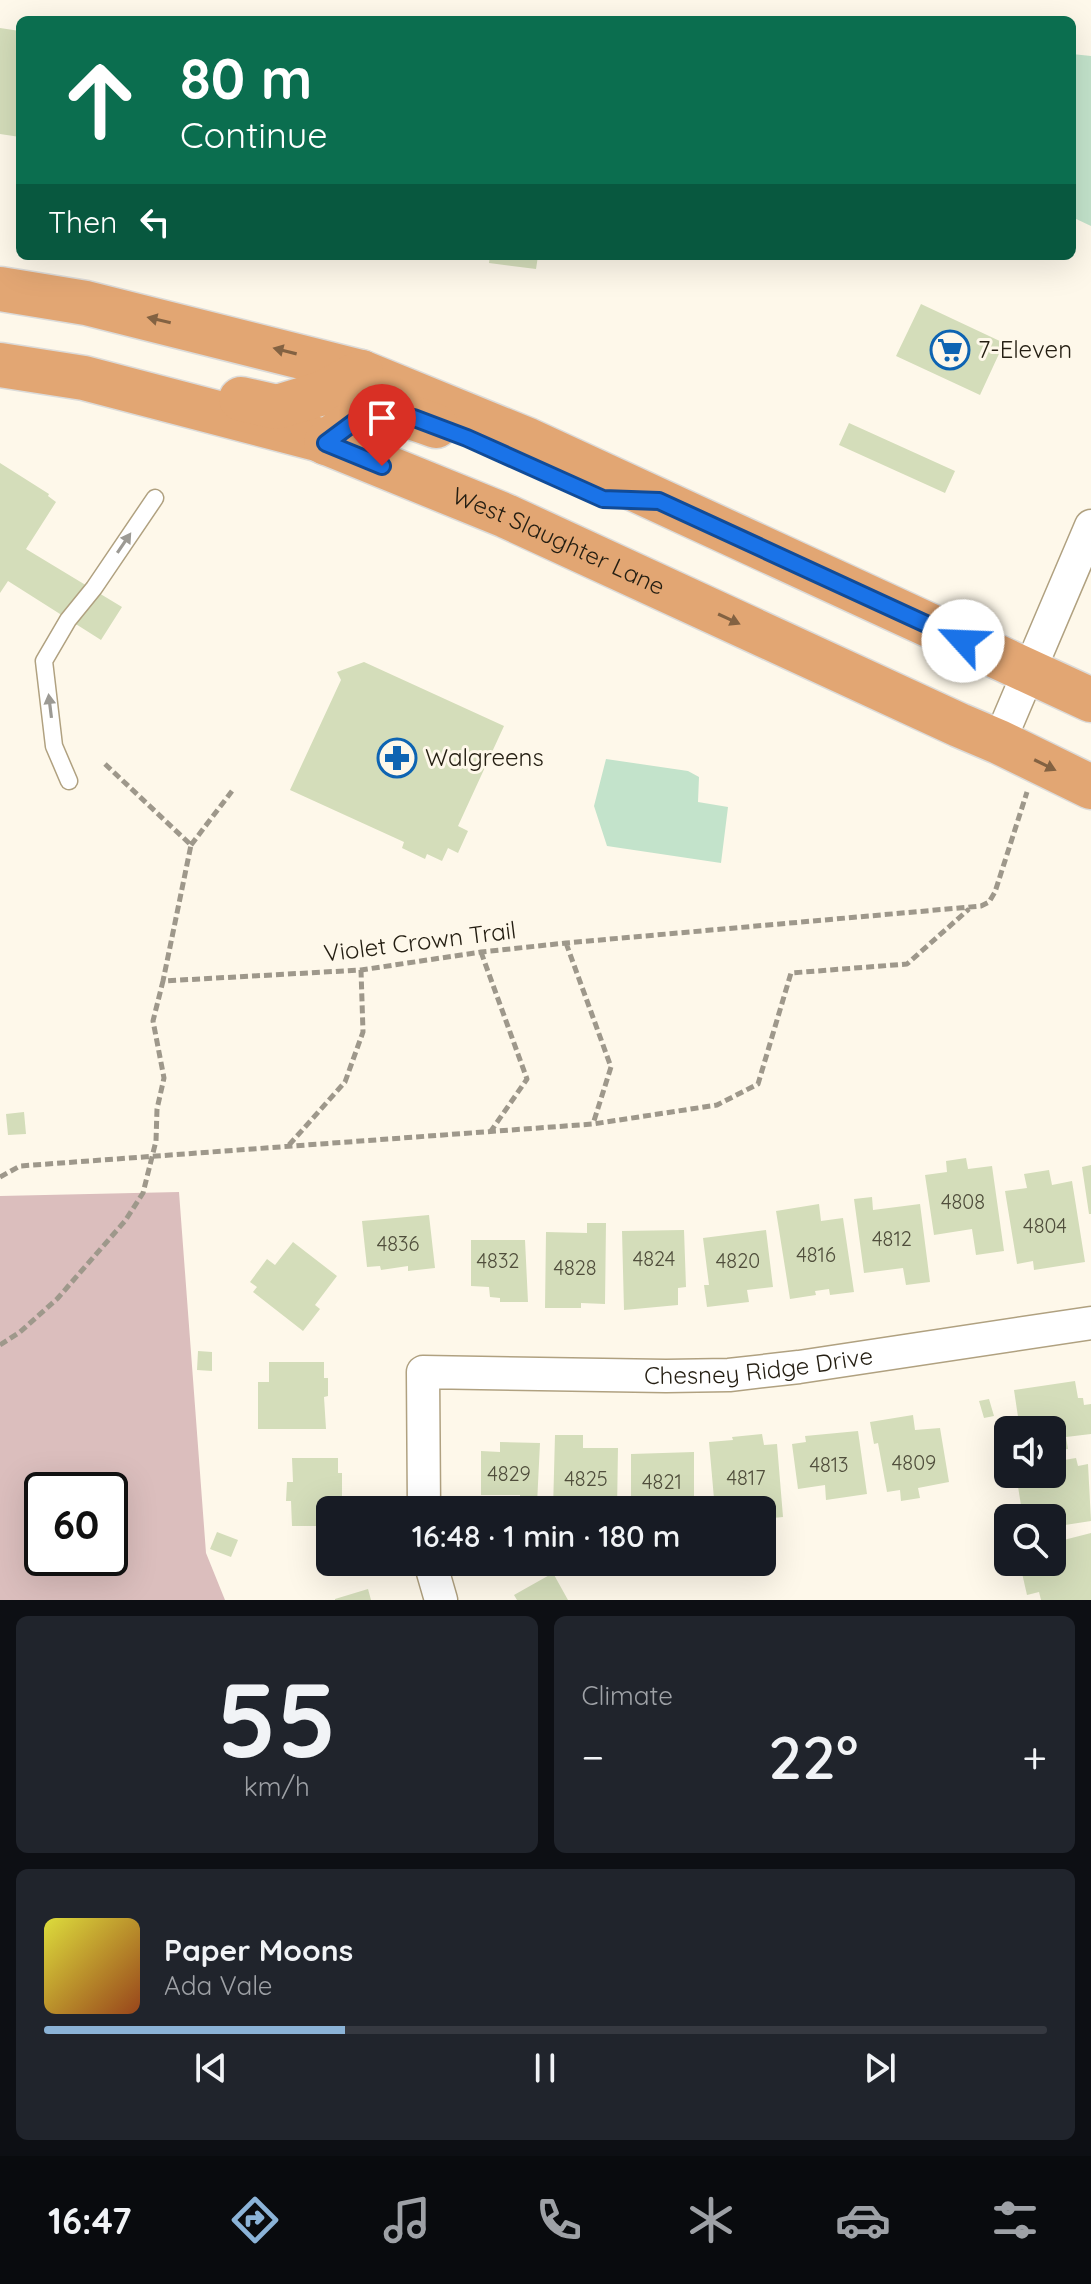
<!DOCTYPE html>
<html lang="en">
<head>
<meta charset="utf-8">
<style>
  :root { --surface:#171b24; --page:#20242c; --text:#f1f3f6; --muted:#9ea1a6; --line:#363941; --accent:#8bb3d7 }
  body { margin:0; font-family:Quicksand,sans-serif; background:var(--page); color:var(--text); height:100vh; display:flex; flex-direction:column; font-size:30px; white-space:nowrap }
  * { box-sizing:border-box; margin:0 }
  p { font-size:26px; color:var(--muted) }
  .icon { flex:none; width:44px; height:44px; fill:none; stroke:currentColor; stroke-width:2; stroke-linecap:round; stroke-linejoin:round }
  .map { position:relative; height:1600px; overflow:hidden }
  .panel { display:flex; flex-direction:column; gap:16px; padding:16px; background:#0d0f14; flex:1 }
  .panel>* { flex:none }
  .hud { position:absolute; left:16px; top:16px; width:1060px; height:244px; border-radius:12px; box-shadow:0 8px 32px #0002; background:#0b6e4f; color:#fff; overflow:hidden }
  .tools { position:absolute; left:994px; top:1416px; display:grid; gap:16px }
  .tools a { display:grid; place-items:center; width:72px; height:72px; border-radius:12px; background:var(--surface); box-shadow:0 8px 32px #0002; font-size:40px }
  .speed { position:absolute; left:24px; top:1472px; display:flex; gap:16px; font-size:40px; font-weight:700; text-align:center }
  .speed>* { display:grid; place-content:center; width:104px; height:104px; border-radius:50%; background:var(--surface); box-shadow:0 8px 32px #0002; line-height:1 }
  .speed .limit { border:4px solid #111; border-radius:12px; background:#fff; color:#111 }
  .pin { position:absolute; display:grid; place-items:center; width:68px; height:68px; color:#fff; margin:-82px -34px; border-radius:50% 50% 50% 0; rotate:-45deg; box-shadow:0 0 8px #0007 }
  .pin .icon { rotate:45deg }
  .me { position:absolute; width:88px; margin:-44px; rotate:295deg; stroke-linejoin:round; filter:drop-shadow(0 0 6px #0008) }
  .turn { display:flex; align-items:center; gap:28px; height:168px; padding:0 32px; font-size:36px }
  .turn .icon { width:104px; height:104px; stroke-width:2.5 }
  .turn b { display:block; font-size:56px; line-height:68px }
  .then { display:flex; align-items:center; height:76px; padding:0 32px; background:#0003; gap:16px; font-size:30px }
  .big { font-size:60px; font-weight:600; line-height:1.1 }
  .panel .card { flex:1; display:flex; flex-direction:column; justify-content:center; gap:12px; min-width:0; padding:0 28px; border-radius:12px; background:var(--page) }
  .panel .dial { align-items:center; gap:0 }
  .dial b { font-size:104px; line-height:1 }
  .song { display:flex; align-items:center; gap:24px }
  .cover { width:96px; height:96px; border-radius:12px; background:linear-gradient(135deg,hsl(60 70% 55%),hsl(20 70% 35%)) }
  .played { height:8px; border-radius:4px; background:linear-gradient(90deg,var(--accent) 30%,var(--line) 30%) }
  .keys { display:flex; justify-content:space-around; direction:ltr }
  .heat { display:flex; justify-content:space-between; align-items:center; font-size:44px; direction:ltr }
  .panel .tiles { flex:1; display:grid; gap:16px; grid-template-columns:1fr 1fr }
  .card:last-child { grid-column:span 2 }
  .trip { position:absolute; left:316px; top:1496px; width:460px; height:80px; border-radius:12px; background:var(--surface); box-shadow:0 8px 32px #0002; font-weight:600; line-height:80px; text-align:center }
  .dock { display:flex; height:128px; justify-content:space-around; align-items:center; background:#090b0e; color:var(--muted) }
  .dock .icon { width:56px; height:56px }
  .dock .on { color:var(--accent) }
  .dock b { font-size:36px; color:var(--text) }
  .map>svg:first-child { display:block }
</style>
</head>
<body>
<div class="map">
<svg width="1091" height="1600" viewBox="0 0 1091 1600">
  <rect width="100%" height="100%" fill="#fef8ea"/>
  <path fill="#dbbebd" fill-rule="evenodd" d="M179,1192l27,361 19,47h-225v-404zM42,1490h68v68h-68z"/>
  <path fill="#c3e3cb" d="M1072,54l19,2v170l-19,-9z
    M606,759l82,12 11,6 -1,25 30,5 -7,56 -114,-17 -13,-40z"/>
  <path fill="#d4ddba" d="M0,28l20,3v106l-20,-3z
    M490,256h48l-2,13 -47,-6z
    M921,304l83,39 -24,52 -84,-39z
    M849,423l106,48 -10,22 -106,-48z
    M0,463l49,31 -1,2 8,6 -30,47 96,58 -21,33 -93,-59 -8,12z
    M364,662l140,64 -46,100 10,5 -10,22 -10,-5 -6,13 -15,-7 -2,5 -23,-11 2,-6 -114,-52 51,-110 -4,-8z
    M24,1112l2,22 -18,1 -2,-21z
    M966,1158l2,11 24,-3 12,85 -28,4 -4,-26 -38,6 -9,-60 22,-3 -1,-11z
    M1091,1165v49h-2l-7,-47z
    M1049,1170l3,15 20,-4 13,81 -51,8 -1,-9 -16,3 -12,-73 22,-3 -3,-14z
    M872,1197l1,13 47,-6 10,78 -24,3 -3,-17 -39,5 -10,-74z
    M819,1204l2,17 22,-3 11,74 -24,3 -1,-6 -14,2 1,4 -26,4 -14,-88z
    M429,1215l6,53 -27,3v-5l-27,4 -1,-4 -13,1 -5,-46z
    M587,1223h19l-1,81 -24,-1v5h-36l1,-76 41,1z
    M684,1230l2,57 -8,1v17l-54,5 -2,-79z
    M766,1230l7,57 -26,3 2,12 -42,5 -3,-22h5l-6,-47z
    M471,1240h54l3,62h-28v-4l-10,-1 -1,-10 -18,-1z
    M293,1242l44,34 -22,29 5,4 -17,22 -50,-39 4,-5 -7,-5 17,-23 8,6z
    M198,1351l14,1v19l-15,-1z
    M269,1362h55v16h4v18l-4,1 2,32h-68v-47h11z
    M1075,1381l3,17h5l1,7 7,-1v30l-25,3 2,12 -16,2v-21h-32l-6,-40z
    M989,1399l5,17 -10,2 -5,-17z
    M913,1415l2,15 25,-2 9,54 -31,6 2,10 -19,3 -1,-11 -13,2 -9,-49 -4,1 -4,-22z
    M858,1431l9,63 -41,6 -1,-15 -27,4 -6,-45 14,-2 -1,-6z
    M762,1434l2,11 13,-1 6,73 -21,2v-9h-47l-6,-68 24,-2 -1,-3z
    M555,1435h28v13h35l-1,62h-64z
    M500,1442l40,1 -3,61h-17v-9h-39v-44l19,1z
    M694,1452v58h-63v-56z
    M292,1458h46v15h4v23h16l1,14h-29v16h-38l-1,-25h-5l1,-19h6z
    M1076,1458l2,8 10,-2 3,57 -39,6v-9h-29l-7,-44h36v-12z
    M217,1532l21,8 -7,17 -21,-8z
    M1091,1533v67h-50l-2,-8 -12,3 -5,-22 12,-3 -2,-8h20v-19z
    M553,1573l15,27h-51l-3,-5z
    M368,1589l3,11h-36v-1z"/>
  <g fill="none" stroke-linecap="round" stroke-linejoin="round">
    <defs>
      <path id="lane" d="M69,781l-15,-35 -10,-85 24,-41 26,-32 61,-90"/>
      <g id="street">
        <path d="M999,742l92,-216"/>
        <path id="s1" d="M424,1510l-1,-138 243,4 63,-1 70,-8 292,-44"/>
        <path d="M430,1562l11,38"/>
      </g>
      <g id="primary">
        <path d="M0,289l86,14 275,69 167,68 563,260"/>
        <path id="s2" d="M0,365l84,13 233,61 189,77 453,209 40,17 92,45"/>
        <path d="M241,399l36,8 46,-14 38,-21"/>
        <path d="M326,443c42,-37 57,-37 110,-17"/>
      </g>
    </defs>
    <use href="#lane" stroke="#b0a180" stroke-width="19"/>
    <use href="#street" stroke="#b0a180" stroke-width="35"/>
    <use href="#primary" stroke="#dcdbd9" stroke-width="47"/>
    <path stroke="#9e988b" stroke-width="5" stroke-dasharray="8 4" stroke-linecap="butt" d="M105,764l86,81 -28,136
      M191,845l41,-54
      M566,943l45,124 -18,57
      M481,952l46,127 -36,52
      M289,1145l56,-63 18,-50 -2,-62
      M0,1177l20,-11 573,-42 124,-19 41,-21 33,-111 116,-9 62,-55
      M0,1345l20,-13 37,-33 68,-78 18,-28 13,-52 1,-32 7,-31 -11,-57 10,-40 198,-11 120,-18 85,-9 415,-37 8,-4 6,-10 32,-100"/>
    <use href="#lane" stroke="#fff" stroke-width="16"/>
    <use href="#street" stroke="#fff" stroke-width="32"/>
    <use href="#primary" stroke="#e2a673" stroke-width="44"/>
  </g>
  <defs><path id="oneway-solid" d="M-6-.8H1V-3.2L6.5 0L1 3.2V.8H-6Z" transform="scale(2)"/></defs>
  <g fill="#836242">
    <use href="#oneway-solid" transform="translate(159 320) rotate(-167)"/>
    <use href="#oneway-solid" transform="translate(285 351) rotate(-166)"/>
    <use href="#oneway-solid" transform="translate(729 619) rotate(25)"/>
    <use href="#oneway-solid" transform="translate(1045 765) rotate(26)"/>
  </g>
  <g fill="#9c9a94">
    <use href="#oneway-solid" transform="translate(124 543) rotate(-56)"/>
    <use href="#oneway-solid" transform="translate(50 706) rotate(-97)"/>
  </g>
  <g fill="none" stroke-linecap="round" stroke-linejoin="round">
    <defs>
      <path id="route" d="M382,466l-56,-23 39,-29 21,-1 28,5 53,20 136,61 56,2 304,140"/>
    </defs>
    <use href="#route" stroke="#114b97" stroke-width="20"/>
    <use href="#route" stroke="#1a73e8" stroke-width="14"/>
  </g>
  <defs>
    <symbol id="supermarket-ring" viewBox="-11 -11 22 22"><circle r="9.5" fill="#fef8ea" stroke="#0e64b2" stroke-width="1.5"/><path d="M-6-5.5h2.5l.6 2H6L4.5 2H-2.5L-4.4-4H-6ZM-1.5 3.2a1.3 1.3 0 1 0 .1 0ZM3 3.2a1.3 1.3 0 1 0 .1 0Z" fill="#0e64b2"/></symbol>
    <symbol id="pharmacy-ring" viewBox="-11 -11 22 22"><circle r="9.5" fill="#fef8ea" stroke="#0e64b2" stroke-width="1.5"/><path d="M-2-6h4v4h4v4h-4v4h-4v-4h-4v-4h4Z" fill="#0e64b2"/></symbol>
  </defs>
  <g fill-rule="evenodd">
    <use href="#supermarket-ring" x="928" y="328" width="44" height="44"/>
    <use href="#pharmacy-ring" x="375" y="736" width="44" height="44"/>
  </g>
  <g text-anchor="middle" stroke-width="6" stroke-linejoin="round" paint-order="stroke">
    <g font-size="20" fill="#504e3c">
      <text x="963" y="1209">4808</text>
      <text x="1045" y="1233">4804</text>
      <text x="892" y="1246">4812</text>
      <text x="398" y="1251">4836</text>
      <text x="816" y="1262">4816</text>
      <text x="654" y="1266">4824</text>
      <text x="498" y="1268">4832</text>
      <text x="738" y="1268">4820</text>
      <text x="575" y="1275">4828</text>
      <text x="914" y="1470">4809</text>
      <text x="829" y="1472">4813</text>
      <text x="509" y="1481">4829</text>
      <text x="746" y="1485">4817</text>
      <text x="586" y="1486">4825</text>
      <text x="662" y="1489">4821</text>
    </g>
    <g font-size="24" fill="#241e12" stroke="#fef8ea" text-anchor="start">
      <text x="978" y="358">7-Eleven</text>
      <text x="425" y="766">Walgreens</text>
    </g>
    <g font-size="24" fill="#241e12" stroke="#fef8ea">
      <text dy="8" stroke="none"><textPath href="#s2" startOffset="588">West Slaughter Lane</textPath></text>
      <text transform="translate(420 942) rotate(-7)" y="8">Violet Crown Trail</text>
      <text dy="8" stroke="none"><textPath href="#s1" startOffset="474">Chesney Ridge Drive</textPath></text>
    </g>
  </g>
</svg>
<div class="tools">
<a><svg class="icon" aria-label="sound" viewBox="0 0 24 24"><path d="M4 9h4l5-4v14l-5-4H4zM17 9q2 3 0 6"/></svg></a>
<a><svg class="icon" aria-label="search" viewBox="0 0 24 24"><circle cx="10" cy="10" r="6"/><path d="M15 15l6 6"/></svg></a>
</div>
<div class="speed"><div class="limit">60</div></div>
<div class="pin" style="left:382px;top:466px;background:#d93025"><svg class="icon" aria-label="arrive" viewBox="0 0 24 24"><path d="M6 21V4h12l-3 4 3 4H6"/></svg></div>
<svg class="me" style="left:963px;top:641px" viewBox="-20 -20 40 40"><circle r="19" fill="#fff"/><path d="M0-13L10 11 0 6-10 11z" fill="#1a73e8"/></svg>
<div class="trip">16:48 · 1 min · 180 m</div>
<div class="hud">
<div class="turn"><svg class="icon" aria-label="ahead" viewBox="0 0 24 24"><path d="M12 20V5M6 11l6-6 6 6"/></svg><div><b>80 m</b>Continue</div></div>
<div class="then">Then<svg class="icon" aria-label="left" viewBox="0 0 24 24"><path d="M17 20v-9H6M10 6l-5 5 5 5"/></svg></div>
</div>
</div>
<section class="panel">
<div class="tiles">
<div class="card dial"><b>55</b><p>km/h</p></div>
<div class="card"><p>Climate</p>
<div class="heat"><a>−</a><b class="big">22°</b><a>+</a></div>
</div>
<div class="card">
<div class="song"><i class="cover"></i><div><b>Paper Moons</b><p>Ada Vale</p></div></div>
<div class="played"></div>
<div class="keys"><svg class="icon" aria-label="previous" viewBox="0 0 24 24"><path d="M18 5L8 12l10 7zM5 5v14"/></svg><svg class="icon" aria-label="pause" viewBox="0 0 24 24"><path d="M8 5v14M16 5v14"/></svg><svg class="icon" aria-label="next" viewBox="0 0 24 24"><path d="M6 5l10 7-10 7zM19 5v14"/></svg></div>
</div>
</div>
</section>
<nav class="dock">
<b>16:47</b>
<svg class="icon on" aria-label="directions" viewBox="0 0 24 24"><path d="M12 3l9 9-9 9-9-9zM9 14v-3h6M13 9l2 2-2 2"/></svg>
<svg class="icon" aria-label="music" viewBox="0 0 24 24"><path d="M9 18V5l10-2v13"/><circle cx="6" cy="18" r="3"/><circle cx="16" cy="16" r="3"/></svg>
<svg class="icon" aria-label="phone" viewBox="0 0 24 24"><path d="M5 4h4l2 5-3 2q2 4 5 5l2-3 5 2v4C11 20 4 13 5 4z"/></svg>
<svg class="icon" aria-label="climate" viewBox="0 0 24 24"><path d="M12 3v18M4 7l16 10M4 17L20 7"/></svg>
<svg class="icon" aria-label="car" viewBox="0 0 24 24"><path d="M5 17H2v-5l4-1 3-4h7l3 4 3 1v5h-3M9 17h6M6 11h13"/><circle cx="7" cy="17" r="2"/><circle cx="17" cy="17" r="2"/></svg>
<svg class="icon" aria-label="filters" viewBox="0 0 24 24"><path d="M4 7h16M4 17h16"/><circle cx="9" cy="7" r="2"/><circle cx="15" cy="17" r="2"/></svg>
</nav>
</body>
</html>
